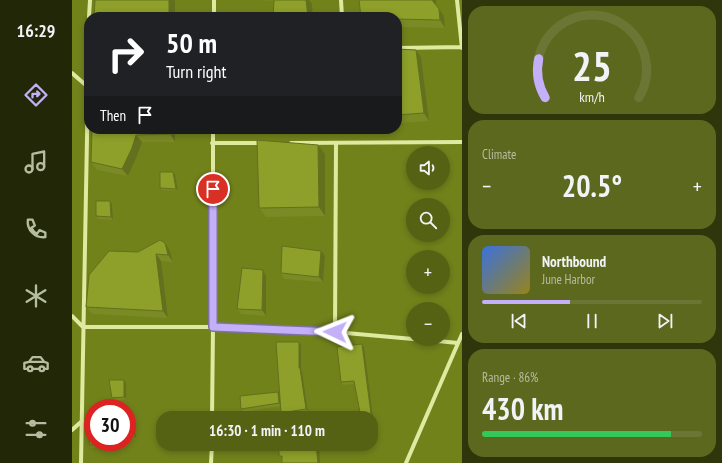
<!DOCTYPE html>
<html lang="en">
<head>
<meta charset="utf-8">
<style>
  :root { --surface:#556214; --page:#5b681d; --text:#f1f3f6; --muted:#b6bca0; --line:#6b7634; --accent:#c4aff9 }
  body { margin:0; font-family:"PT Sans Narrow",sans-serif; background:var(--page); color:var(--text); height:100vh; display:flex; flex-direction:column; font-size:15px; white-space:nowrap }
  * { box-sizing:border-box; margin:0 }
  p { font-size:13px; color:var(--muted) }
  .icon { flex:none; width:22px; height:22px; fill:none; stroke:currentColor; stroke-width:2; stroke-linecap:round; stroke-linejoin:round }
  .map { position:relative; flex:1; overflow:hidden }
  .side { display:flex; flex-direction:column; gap:6px; padding:6px; background:#2f360b; width:260px }
  .side>* { flex:none }
  .banner { position:absolute; left:12px; top:12px; width:318px; height:122px; border-radius:16px; box-shadow:0 2px 6px #0003; background:#202124; color:#fff; overflow:hidden }
  .controls { position:absolute; left:334px; top:146px; display:grid; gap:8px }
  .controls a { display:grid; place-items:center; width:44px; height:44px; border-radius:50%; background:var(--surface); box-shadow:0 2px 6px #0003; font-size:20px }
  .speed { position:absolute; left:12px; top:399px; display:flex; gap:8px; font-size:20px; font-weight:700; text-align:center }
  .speed>* { display:grid; place-content:center; width:52px; height:52px; border-radius:50%; background:var(--surface); box-shadow:0 2px 6px #0003; line-height:1 }
  .speed .limit { border:6px solid #d22; background:#fff; color:#111 }
  .pin { position:absolute; display:grid; place-items:center; width:34px; height:34px; color:#fff; margin:-17px; border:2px solid #fff; border-radius:50%; box-shadow:0 1px 4px #0007 }
  .me { position:absolute; width:44px; margin:-22px; rotate:272deg; stroke-linejoin:round; filter:drop-shadow(0 0 3px #0008) }
  .turn { display:flex; align-items:center; gap:14px; height:84px; padding:0 16px; font-size:18px }
  .turn .icon { width:52px; height:52px; stroke-width:2.5 }
  .turn b { display:block; font-size:28px; line-height:34px }
  .then { display:flex; align-items:center; height:38px; padding:0 16px; background:#0003; gap:8px; font-size:15px }
  .big { font-size:30px; font-weight:600; line-height:1.1 }
  .side .card { flex:1; display:flex; flex-direction:column; justify-content:center; gap:6px; min-width:0; padding:0 14px; border-radius:16px; background:var(--page) }
  .side .dial { align-items:center; gap:0 }
  .dial svg { height:104px; overflow:visible; fill:none; stroke:var(--line); stroke-width:7; stroke-linecap:round; text-anchor:middle }
  .dial text { fill:var(--text); stroke:none }
  .song { display:flex; align-items:center; gap:12px }
  .cover { width:48px; height:48px; border-radius:6px; background:linear-gradient(135deg,hsl(220 70% 55%),hsl(50 70% 35%)) }
  .played { height:4px; border-radius:2px; background:linear-gradient(90deg,var(--accent) 40%,var(--line) 40%) }
  .keys { display:flex; justify-content:space-around; direction:ltr }
  .heat { display:flex; justify-content:space-between; align-items:center; font-size:22px; direction:ltr }
  .charge { height:6px; border-radius:3px; background:linear-gradient(90deg,#34c759 86%,var(--line) 0) }
  .trip { position:absolute; left:84px; top:411px; width:222px; height:40px; border-radius:16px; background:var(--surface); box-shadow:0 2px 6px #0003; font-weight:600; line-height:40px; text-align:center }
  main { display:flex; flex:1; min-height:0 }
  .dock { display:flex; flex-direction:column; width:72px; justify-content:space-around; align-items:center; background:#222708; color:var(--muted) }
  .dock .icon { width:28px; height:28px }
  .dock .active { color:var(--accent) }
  .dock b { font-size:18px; color:var(--text) }
  .map>svg:first-child { display:block }
</style>
</head>
<body>
<main>
<nav class="dock">
<b>16:29</b>
<svg class="icon active" aria-label="directions" viewBox="0 0 24 24"><path d="M12 3l9 9-9 9-9-9zM9 14v-3h6M13 9l2 2-2 2"/></svg>
<svg class="icon" aria-label="music" viewBox="0 0 24 24"><path d="M9 18V5l10-2v13"/><circle cx="6" cy="18" r="3"/><circle cx="16" cy="16" r="3"/></svg>
<svg class="icon" aria-label="phone" viewBox="0 0 24 24"><path d="M5 4h4l2 5-3 2q2 4 5 5l2-3 5 2v4C11 20 4 13 5 4z"/></svg>
<svg class="icon" aria-label="climate" viewBox="0 0 24 24"><path d="M12 3v18M4 7l16 10M4 17L20 7"/></svg>
<svg class="icon" aria-label="car" viewBox="0 0 24 24"><path d="M5 17H2v-5l4-1 3-4h7l3 4 3 1v5h-3M9 17h6M6 11h13"/><circle cx="7" cy="17" r="2"/><circle cx="17" cy="17" r="2"/></svg>
<svg class="icon" aria-label="filters" viewBox="0 0 24 24"><path d="M4 7h16M4 17h16"/><circle cx="9" cy="7" r="2"/><circle cx="15" cy="17" r="2"/></svg>
</nav>
<div class="map">
<svg width="390" height="463" viewBox="0 0 390 463">
  <rect width="100%" height="100%" fill="#71821b"/>
  <g fill="none" stroke-linecap="round" stroke-linejoin="round">
    <path stroke="#dfeaa0" stroke-width="4" d="M269,0l1,17
      M385,0l5,48
      M17,17l1,-17
      M142,17v-17
      M325,48l65,-1
      M0,73l16,14
      M140,143h50
      M219,143l171,-1
      M0,316l11,11h130l122,5 78,7
      M263,332l1,-189
      M345,339l41,4
      M140,418l1,-91v-198
      M0,430l10,-9
      M9,463l8,-434
      M139,463l1,-19
      M334,463l56,-129"/>
  </g>
  <path fill="#7a8a24" d="M187,0h50l3,4 1,13h-40l1,-16z
    M287,0h77v5l8,11 1,12 -45,-1 -1,2h-2v-12z
    M325,49l19,1 5,7 8,64 -28,2 -4,-6z
    M45,129h58v13h-33l-5,14 -9,20 -31,-6 -6,-8 26,-32z
    M246,145l7,9v62l-59,1 -7,-9z
    M103,175l3,16 -16,-1 -2,-2z
    M38,201l2,3 1,16 -15,-1 -2,-3z
    M98,251l3,11 -12,-1 7,57 -76,-4 -6,-7 52,-55z
    M253,256l-2,26 -39,-3 -3,-6z
    M194,276v40l-25,-2 -4,-5z
    M290,344l2,3 10,77 -3,1v-7l-17,-34 -11,1 -2,-3z
    M229,345v24l1,2 6,41 -25,3 -2,-2v-7l-38,6 -2,-3 39,-15z
    M52,380l2,3v16l-12,2 -2,-3z
    M55,423l8,1 1,15h-9z
    M21,442h32v2l-34,4 -1,-3z"/>
  <path fill="#63701d" d="M97,0h6v17h-6z
    M234,0h3l3,4 1,13h-5z
    M360,0h4v6z
    M367,9l5,7 1,12 -5,-8z
    M325,22l3,5 -1,2 -2,-3z
    M344,50l5,7 8,64 -5,-8z
    M98,129h5v13l-5,-8z
    M64,135l6,7 -5,14 -9,20 -6,-7z
    M246,145l7,9v62l-6,-9z
    M101,172l2,3 3,16 -2,-2z
    M38,201l2,3 1,16 -2,-3z
    M93,243l5,8 3,11 -5,-7z
    M249,251l4,5 -2,26 -4,-5z
    M84,254l5,7 7,57 -5,-7z
    M191,270l3,6v40l-4,-6z
    M227,342l2,3v24l1,2 6,41 -2,-3 -7,-41z
    M290,344l2,3 10,77 -2,-2z
    M52,380l2,3v16l-2,-2z
    M206,392l2,2 1,12 -2,-3z
    M61,422l2,2 1,15 -1,-2z
    M244,444h3l1,19h-2l-1,-9z"/>
  <path fill="#8ea02a" stroke="#63701d" d="M23,0h74v17h-75z
    M202,0h32l2,17h-35z
    M287,0h73l7,9 1,11 -43,-1v-2h-36z
    M325,49l19,1 8,63 -27,2z
    M45,129h53v5l-34,1 -4,13 -10,21 -31,-7 1,-31 25,-1z
    M185,140l61,5 1,62 -60,1z
    M88,172h13l3,17 -16,-1z
    M24,201h14l1,16 -15,-1z
    M88,240l5,3 3,12 -12,-1 7,57 -77,-4 3,-32 20,-24 29,1z
    M210,246l39,5 -2,26 -38,-4z
    M170,268l21,2 -1,40 -25,-1z
    M204,342h23v26h1l6,41 -25,4z
    M290,344l10,78h-1v-4h-10l-7,-37 -13,1 -4,-35z
    M37,380h15v17l-12,1z
    M206,392l1,11 -38,6 -1,-13z
    M61,422l2,15 -8,-1v-13z
    M21,431v11h21l-24,3 -2,-13z
    M207,444h37l1,10 1,9h-36v-7h-3z"/>
  <g fill="none" stroke-linecap="round" stroke-linejoin="round">
    <defs>
      <path id="route" d="M141,189v138l122,5"/>
    </defs>
    <use href="#route" stroke="#7f72a2" stroke-width="10"/>
    <use href="#route" stroke="#c4aff9" stroke-width="7"/>
  </g>
</svg>
<div class="controls">
<a><svg class="icon" aria-label="sound" viewBox="0 0 24 24"><path d="M4 9h4l5-4v14l-5-4H4zM17 9q2 3 0 6"/></svg></a>
<a><svg class="icon" aria-label="search" viewBox="0 0 24 24"><circle cx="10" cy="10" r="6"/><path d="M15 15l6 6"/></svg></a>
<a>+</a>
<a>−</a>
</div>
<div class="speed"><div class="limit">30</div></div>
<div class="pin" style="left:141px;top:189px;background:#d93025"><svg class="icon" aria-label="arrive" viewBox="0 0 24 24"><path d="M6 21V4h12l-3 4 3 4H6"/></svg></div>
<svg class="me" style="left:263px;top:332px" viewBox="-20 -20 40 40"><path d="M0-17L14 15 0 8-14 15z" fill="#c4aff9" stroke="#fff" stroke-width="4"/></svg>
<div class="trip">16:30 · 1 min · 110 m</div>
<div class="banner">
<div class="turn"><svg class="icon" aria-label="right" viewBox="0 0 24 24"><path d="M7 20v-9h11M14 6l5 5-5 5"/></svg><div><b>50 m</b>Turn right</div></div>
<div class="then">Then<svg class="icon" aria-label="arrive" viewBox="0 0 24 24"><path d="M6 21V4h12l-3 4 3 4H6"/></svg></div>
</div>
</div>
<section class="side">
<div class="card dial"><svg viewBox="0 0 100 80">
<path d="M14 69A42 42 0 1 1 86 69"/>
<path d="M14 69A42 42 0 0 1 9 39" stroke="#c4aff9"/>
<text x="50" y="56" font-size="32" font-weight="700">25</text>
<text x="50" y="72" font-size="11">km/h</text>
</svg></div>
<div class="card"><p>Climate</p>
<div class="heat"><a>−</a><b class="big">20.5°</b><a>+</a></div>
</div>
<div class="card">
<div class="song"><i class="cover"></i><div><b>Northbound</b><p>June Harbor</p></div></div>
<div class="played"></div>
<div class="keys"><svg class="icon" aria-label="previous" viewBox="0 0 24 24"><path d="M18 5L8 12l10 7zM5 5v14"/></svg><svg class="icon" aria-label="pause" viewBox="0 0 24 24"><path d="M8 5v14M16 5v14"/></svg><svg class="icon" aria-label="next" viewBox="0 0 24 24"><path d="M6 5l10 7-10 7zM19 5v14"/></svg></div>
</div>
<div class="card"><p>Range · 86%</p><b class="big">430 km</b><div class="charge"></div></div>
</section>
</main>
</body>
</html>
